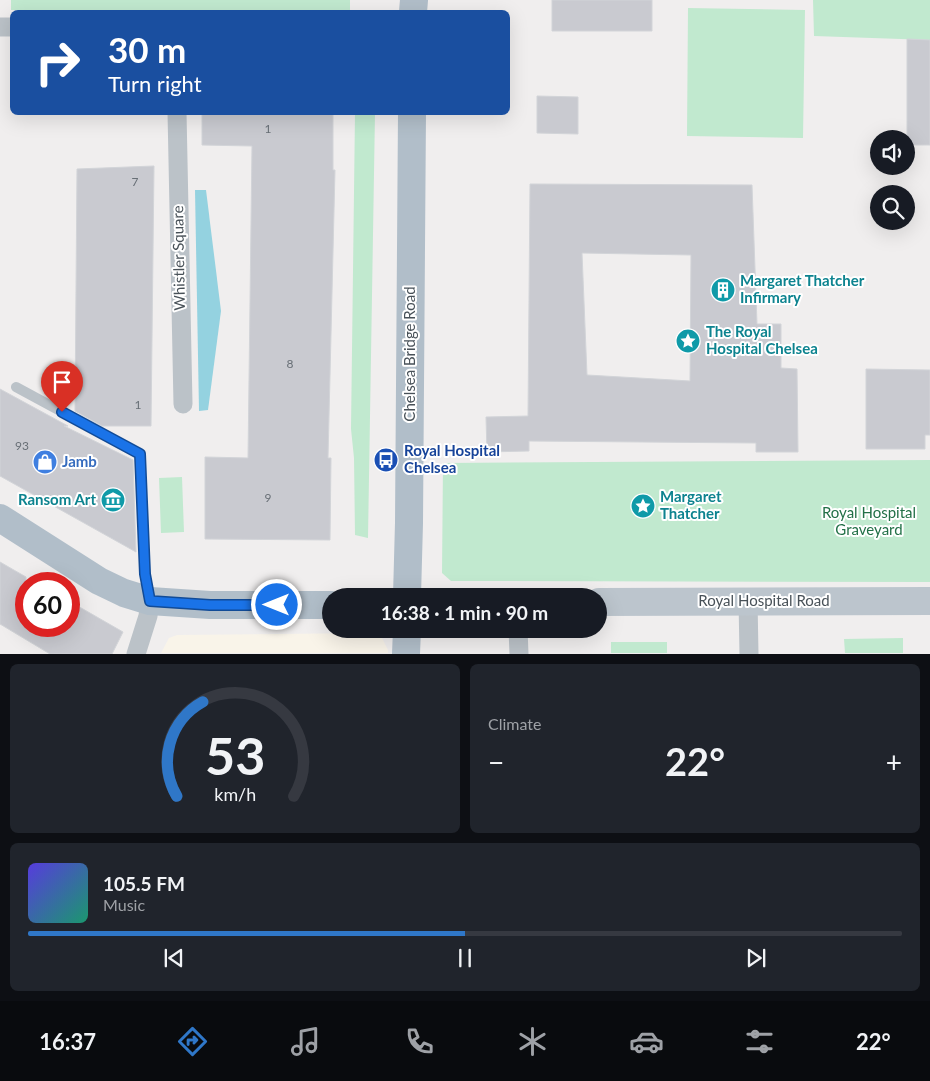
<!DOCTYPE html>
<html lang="en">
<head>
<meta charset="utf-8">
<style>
  :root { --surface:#171b24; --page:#20242c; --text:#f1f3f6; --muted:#9ea1a6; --line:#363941; --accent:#2f77c8 }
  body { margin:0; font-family:Lato,sans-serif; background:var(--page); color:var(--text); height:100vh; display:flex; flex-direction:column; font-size:19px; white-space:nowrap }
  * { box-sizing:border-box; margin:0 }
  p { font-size:16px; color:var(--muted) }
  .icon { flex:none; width:28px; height:28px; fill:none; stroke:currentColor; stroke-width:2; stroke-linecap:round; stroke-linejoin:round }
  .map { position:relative; height:654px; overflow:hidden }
  .sheet { display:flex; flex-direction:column; gap:10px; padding:10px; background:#0d0f14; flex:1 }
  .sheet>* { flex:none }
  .top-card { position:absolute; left:10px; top:10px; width:500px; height:105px; border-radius:8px; box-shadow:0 5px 20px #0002; background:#1a4fa0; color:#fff; overflow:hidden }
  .tools { position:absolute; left:870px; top:130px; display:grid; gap:10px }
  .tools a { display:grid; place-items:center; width:45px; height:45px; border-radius:50%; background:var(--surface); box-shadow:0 5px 20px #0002; font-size:25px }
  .speed { position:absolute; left:15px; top:572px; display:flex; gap:10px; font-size:25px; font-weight:700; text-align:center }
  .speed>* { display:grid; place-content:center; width:65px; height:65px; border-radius:50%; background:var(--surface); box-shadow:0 5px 20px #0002; line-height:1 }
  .speed .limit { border:8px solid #d22; background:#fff; color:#111 }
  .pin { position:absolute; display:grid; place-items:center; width:42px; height:42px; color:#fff; margin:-51px -21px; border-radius:50% 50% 50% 0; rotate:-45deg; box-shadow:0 0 5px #0007 }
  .pin .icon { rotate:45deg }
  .me { position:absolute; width:55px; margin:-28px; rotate:270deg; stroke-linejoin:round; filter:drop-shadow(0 0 4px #0008) }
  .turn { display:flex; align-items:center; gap:18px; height:105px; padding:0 15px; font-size:22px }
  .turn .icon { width:65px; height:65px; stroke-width:2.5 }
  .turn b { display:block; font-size:35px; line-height:42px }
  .big { font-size:38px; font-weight:700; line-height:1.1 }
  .sheet .widget { flex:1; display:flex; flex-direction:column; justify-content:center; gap:8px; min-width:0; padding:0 18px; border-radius:8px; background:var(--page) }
  .sheet .dial { align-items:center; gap:0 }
  .dial svg { height:130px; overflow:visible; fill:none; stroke:var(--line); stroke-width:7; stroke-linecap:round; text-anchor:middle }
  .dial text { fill:var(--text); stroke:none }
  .song { display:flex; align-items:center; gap:15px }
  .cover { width:60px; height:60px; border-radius:8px; background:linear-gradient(135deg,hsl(250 70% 55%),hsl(160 70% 35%)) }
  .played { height:5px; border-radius:2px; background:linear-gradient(90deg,var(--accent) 50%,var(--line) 50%) }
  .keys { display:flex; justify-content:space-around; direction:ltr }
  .heat { display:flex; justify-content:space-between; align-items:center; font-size:28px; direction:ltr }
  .sheet .tiles { flex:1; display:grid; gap:10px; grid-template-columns:1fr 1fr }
  .widget:last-child { grid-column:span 2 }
  .trip { position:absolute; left:322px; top:588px; width:285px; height:50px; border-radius:25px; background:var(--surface); box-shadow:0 5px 20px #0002; font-weight:700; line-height:50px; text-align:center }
  .menu { display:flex; height:80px; justify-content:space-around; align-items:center; background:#090b0e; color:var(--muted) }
  .menu .icon { width:35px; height:35px }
  .menu .selected { color:var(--accent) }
  .menu b { font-size:22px; color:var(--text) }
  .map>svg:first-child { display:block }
</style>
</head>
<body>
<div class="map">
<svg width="930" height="654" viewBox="0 0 930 654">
  <rect width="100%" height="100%" fill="#f0eeee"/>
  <path fill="#f9f4e9" d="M369,633l7,1 6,4 6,12v3h-227l8,-15 8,-3z"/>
  <path fill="#c1e9cf" d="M11,0h339v12h-233l-106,-2z
    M813,0h117v40l-116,-4z
    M688,8l117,2 -2,128 -116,-2z
    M355,113h20l-7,425 -13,-3 -1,-77 -3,-29z
    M930,460v122l-479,-1 -9,-8 1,-110z
    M182,477l2,55 -23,1 -2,-55z
    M903,638v15h-58l-1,-14z
    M611,642h56v11h-56z"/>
  <path fill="#94d2e0" d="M195,190h11l15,121 -13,99 -9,1z"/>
  <path fill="#c9cad0" stroke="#d2d4d8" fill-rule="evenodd" d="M552,0h100v31h-100z
    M907,39l23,1v105h-23z
    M537,96l41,1v37l-41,-1z
    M202,112h131v58h2l-7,288h3l-1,82 -125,-1v-82l43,1 4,-312 -50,-1z
    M154,166l-3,260h-49l-27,-15 2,-242z
    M530,184l222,1 5,139h24v44l16,1 1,83h-42v-9l-227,-2v10l-42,1 -1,-35 42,-1zM582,253l109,2 -1,126 -103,-6z
    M866,369l64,1v65h-5v14h-59z
    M0,389l68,37h-4l69,34 3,92 -136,-76z
    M0,562l26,15v49h43v-25l54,31 -11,22h-62l-50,-30z"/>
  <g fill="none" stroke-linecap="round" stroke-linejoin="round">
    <path stroke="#bbc2c8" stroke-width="10" d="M16,387l124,67 5,120 5,24"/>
    <path stroke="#bbc2c8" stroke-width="19" d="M0,27h12
      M177,112l6,292
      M748,600l1,54
      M518,629l1,25
      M136,654l12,-38 2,-15"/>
    <path stroke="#bcc5cd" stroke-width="28" d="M599,602l331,-1"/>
    <path stroke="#b1bec9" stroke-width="28" d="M413,12l1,-12
      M0,518l99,63 25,12 26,8 60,4h121
      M407,596l2,-73 3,-411
      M406,654l1,-25"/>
  </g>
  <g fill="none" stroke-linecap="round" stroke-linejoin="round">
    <defs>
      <path id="route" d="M62,412l78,42 5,120 5,27 60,4h67"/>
    </defs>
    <use href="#route" stroke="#114b97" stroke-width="12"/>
    <use href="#route" stroke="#1a73e8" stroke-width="9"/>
  </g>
  <defs>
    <symbol id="building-disc" viewBox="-11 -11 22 22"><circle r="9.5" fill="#0f9aa8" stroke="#fff"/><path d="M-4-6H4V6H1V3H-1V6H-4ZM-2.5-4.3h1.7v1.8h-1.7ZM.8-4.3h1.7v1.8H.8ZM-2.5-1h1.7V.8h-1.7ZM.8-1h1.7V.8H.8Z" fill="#fff"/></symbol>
    <symbol id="sight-disc" viewBox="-11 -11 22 22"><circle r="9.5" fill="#0f9aa8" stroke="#fff"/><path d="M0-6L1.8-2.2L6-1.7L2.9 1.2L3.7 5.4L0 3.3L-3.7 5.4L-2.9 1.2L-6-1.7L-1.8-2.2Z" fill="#fff"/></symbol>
    <symbol id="bus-disc" viewBox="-11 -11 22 22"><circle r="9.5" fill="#1a4fb4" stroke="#fff"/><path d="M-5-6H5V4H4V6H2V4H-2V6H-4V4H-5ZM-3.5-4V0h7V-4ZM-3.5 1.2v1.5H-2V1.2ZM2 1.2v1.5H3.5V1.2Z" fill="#fff"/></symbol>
    <symbol id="shop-disc" viewBox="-11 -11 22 22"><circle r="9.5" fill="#3f7fe0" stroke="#fff"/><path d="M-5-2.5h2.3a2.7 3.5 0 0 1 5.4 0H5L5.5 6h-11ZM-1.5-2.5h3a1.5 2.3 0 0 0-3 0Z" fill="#fff"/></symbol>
    <symbol id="museum-disc" viewBox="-11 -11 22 22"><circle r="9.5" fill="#0f9aa8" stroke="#fff"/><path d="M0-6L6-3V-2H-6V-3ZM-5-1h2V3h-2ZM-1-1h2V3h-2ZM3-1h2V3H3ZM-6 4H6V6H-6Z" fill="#fff"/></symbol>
  </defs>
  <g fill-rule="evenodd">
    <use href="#building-disc" x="709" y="276" width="28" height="28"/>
    <use href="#sight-disc" x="674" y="327" width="28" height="28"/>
    <use href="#bus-disc" x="372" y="446" width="28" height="28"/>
    <use href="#shop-disc" x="31" y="448" width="28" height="28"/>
    <use href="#museum-disc" x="99" y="486" width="28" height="28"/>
    <use href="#sight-disc" x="629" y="492" width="28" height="28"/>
  </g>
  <g text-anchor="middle" stroke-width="4" stroke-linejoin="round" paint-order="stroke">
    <g font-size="12" fill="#686f76">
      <text x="268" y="133">1</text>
      <text x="135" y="186">7</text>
      <text x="290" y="368">8</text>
      <text x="138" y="409">1</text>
      <text x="22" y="450">93</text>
      <text x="268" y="502">9</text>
    </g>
    <g font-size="15" fill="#485158" stroke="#fff">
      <text transform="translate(179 258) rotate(-91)" y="5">Whistler Square</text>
      <text transform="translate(410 354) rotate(-90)" y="5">Chelsea Bridge Road</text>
      <text x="764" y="606">Royal Hospital Road</text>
    </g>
    <g font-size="15" font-weight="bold" fill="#0d838f" stroke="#fff" text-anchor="start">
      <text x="740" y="286">Margaret Thatcher<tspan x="740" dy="17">Infirmary</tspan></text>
      <text x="706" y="337">The Royal<tspan x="706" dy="17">Hospital Chelsea</tspan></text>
      <text x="660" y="502">Margaret<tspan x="660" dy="17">Thatcher</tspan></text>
      <text x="96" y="505" text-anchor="end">Ransom Art</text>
    </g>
    <g font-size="15" font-weight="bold" fill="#164399" stroke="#fff" text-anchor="start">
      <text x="404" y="456">Royal Hospital<tspan x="404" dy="17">Chelsea</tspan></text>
    </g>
    <g font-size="15" font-weight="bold" fill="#366cbe" stroke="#fff" text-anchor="start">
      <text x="62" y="467">Jamb</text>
    </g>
    <g font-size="15" fill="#227047" stroke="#fff">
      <text x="869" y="518">Royal Hospital<tspan x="869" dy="17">Graveyard</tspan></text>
    </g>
  </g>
</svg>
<div class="tools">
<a><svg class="icon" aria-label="sound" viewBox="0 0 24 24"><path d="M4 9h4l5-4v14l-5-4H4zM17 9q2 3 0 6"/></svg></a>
<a><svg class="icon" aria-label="search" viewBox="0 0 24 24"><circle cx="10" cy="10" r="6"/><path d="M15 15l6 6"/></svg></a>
</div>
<div class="speed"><div class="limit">60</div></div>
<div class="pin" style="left:62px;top:412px;background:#d93025"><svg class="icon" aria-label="arrive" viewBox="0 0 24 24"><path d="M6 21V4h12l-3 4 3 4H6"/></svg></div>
<svg class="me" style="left:277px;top:605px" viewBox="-20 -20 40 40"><circle r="17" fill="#1a73e8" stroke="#fff" stroke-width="3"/><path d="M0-11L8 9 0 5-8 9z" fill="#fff"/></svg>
<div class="trip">16:38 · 1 min · 90 m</div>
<div class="top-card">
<div class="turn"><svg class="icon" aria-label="right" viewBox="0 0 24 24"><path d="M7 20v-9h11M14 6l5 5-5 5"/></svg><div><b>30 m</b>Turn right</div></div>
</div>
</div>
<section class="sheet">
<div class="tiles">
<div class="widget dial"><svg viewBox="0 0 100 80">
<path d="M14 69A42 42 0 1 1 86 69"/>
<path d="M14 69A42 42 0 0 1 30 11" stroke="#2f77c8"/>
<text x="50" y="56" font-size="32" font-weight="700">53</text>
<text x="50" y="72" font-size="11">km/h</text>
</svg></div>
<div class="widget"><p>Climate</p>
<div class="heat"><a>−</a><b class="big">22°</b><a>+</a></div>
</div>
<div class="widget">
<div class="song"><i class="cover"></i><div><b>105.5 FM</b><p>Music</p></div></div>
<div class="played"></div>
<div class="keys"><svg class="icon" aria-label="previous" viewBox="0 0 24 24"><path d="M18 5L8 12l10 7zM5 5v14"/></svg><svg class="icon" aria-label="pause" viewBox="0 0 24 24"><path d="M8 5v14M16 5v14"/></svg><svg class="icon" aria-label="next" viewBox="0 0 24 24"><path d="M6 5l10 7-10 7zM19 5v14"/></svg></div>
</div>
</div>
</section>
<nav class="menu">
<b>16:37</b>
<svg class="icon selected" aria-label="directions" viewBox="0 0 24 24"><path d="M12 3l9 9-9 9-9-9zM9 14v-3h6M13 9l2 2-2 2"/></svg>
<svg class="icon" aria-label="music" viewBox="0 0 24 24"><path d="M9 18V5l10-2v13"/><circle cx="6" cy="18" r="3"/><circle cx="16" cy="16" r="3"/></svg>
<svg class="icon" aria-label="phone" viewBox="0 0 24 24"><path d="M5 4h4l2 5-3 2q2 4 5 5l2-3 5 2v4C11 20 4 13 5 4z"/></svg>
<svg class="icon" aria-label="climate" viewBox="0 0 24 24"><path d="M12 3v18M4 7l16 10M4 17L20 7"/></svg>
<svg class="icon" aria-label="car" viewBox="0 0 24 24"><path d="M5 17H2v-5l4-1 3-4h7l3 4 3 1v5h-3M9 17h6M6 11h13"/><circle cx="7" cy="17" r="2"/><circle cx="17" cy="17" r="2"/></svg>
<svg class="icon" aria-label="filters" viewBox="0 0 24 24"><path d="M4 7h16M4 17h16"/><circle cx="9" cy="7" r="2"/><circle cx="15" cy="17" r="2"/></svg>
<b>22°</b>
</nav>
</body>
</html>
